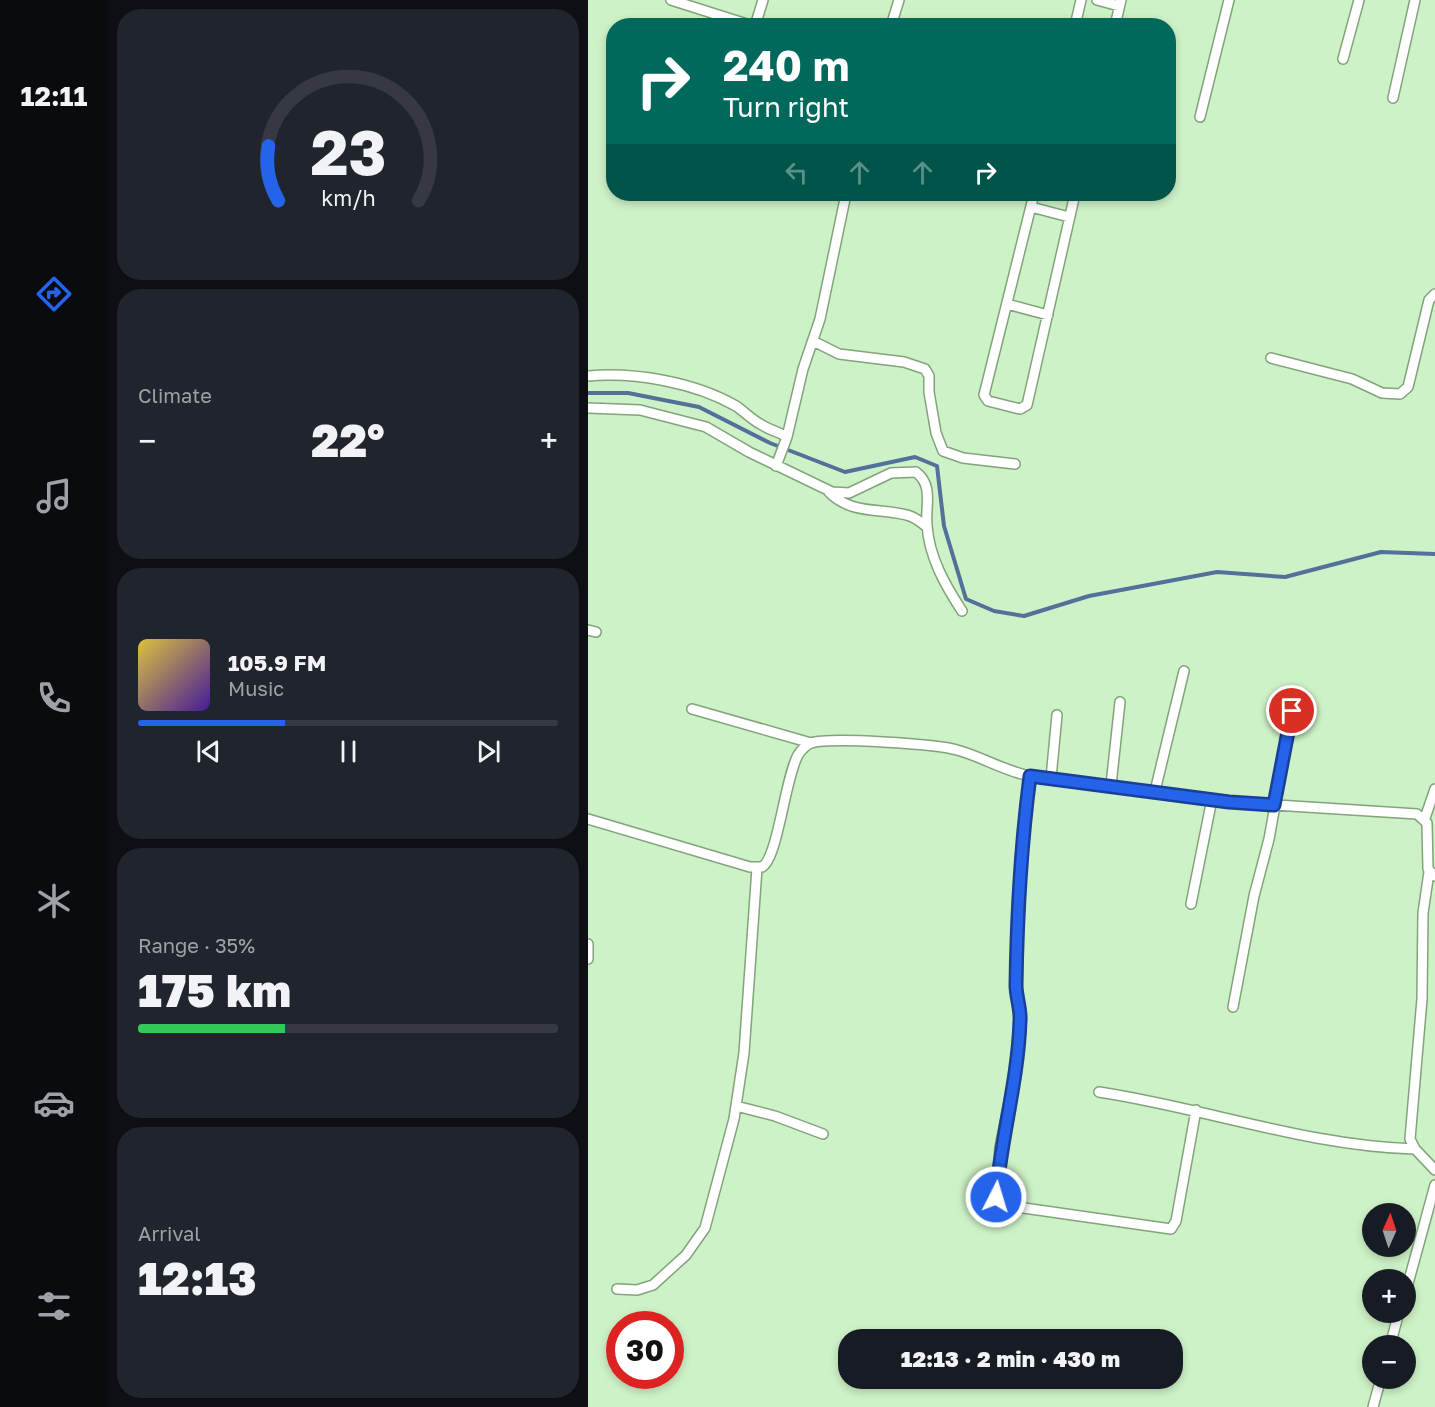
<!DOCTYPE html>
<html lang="en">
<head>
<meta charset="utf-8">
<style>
  :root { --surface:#171b24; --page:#20242c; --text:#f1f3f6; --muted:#9ea1a6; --line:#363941; --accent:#2563eb }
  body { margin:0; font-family:"Golos Text",sans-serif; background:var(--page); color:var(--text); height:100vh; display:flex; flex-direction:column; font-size:22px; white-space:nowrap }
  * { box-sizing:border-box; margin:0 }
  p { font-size:20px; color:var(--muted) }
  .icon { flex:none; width:33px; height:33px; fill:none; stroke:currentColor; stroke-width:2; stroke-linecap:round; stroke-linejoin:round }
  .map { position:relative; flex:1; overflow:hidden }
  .panel { display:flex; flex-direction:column; gap:9px; padding:9px; background:#0d0f14; width:480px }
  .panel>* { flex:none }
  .guide { position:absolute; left:18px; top:18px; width:570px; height:183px; border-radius:24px; box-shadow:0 3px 9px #0003; background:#00695c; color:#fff; overflow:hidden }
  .needle { width:39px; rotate:3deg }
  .fabs { position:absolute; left:774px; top:1203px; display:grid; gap:12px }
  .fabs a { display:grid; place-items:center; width:54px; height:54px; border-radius:50%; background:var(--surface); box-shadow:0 3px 9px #0003; font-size:30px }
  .speed { position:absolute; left:18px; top:1311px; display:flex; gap:12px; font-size:30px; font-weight:700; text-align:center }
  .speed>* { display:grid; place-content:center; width:78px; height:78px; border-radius:50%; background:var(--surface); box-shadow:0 3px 9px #0003; line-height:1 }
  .speed .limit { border:9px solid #d22; background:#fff; color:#111 }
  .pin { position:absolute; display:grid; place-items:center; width:51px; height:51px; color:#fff; margin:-26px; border:3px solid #fff; border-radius:50%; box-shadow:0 2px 6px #0007 }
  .me { position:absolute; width:66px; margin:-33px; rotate:5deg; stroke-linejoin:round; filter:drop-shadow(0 0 4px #0008) }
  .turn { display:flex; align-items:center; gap:21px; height:126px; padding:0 18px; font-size:27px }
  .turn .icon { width:78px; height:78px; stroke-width:2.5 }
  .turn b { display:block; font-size:42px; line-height:51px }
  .lanes { display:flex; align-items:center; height:57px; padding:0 18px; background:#0003; justify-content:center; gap:30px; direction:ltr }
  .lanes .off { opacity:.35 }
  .big { font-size:45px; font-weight:800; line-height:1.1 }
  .panel .widget { flex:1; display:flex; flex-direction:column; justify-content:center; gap:9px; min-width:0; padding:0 21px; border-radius:24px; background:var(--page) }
  .panel .dial { align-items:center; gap:0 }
  .dial svg { height:156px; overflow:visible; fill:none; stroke:var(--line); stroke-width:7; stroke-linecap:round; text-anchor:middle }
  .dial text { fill:var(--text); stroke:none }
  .song { display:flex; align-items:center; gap:18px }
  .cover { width:72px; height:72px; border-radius:9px; background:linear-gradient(135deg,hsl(50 70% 55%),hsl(260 70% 35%)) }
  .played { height:6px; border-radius:3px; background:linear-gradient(90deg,var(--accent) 35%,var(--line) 35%) }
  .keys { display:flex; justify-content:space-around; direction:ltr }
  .heat { display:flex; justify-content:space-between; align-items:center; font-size:33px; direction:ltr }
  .charge { height:9px; border-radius:4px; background:linear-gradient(90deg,#34c759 35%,var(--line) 0) }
  .trip { position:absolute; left:250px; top:1329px; width:345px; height:60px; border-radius:24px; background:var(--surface); box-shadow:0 3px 9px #0003; font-weight:800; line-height:60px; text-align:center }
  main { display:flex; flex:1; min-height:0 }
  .menu { display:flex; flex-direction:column; width:108px; justify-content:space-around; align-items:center; background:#090b0e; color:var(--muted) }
  .menu .icon { width:42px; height:42px }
  .menu .active { color:var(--accent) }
  .menu b { font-size:27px; color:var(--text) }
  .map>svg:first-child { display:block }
</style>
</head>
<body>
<main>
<nav class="menu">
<b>12:11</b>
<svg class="icon active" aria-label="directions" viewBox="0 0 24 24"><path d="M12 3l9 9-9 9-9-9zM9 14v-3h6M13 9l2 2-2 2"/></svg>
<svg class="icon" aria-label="music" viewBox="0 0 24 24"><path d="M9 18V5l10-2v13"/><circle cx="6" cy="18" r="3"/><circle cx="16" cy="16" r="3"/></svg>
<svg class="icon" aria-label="phone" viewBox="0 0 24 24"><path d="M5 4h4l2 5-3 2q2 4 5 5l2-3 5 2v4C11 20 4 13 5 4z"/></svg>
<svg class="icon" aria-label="climate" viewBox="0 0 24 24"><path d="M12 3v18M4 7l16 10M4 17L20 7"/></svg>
<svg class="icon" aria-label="car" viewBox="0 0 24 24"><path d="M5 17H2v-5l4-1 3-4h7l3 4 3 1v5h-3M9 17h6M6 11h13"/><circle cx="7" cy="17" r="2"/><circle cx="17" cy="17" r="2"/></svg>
<svg class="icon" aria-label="filters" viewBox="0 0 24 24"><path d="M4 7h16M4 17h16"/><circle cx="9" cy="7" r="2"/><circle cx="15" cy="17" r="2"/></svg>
</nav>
<section class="panel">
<div class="widget dial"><svg viewBox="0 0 100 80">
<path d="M14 69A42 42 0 1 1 86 69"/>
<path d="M14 69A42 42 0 0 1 9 41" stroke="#2563eb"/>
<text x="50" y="56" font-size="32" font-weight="700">23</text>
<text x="50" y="72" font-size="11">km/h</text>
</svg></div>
<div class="widget"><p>Climate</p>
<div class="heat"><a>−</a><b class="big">22°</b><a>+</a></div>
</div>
<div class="widget">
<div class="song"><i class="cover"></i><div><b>105.9 FM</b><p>Music</p></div></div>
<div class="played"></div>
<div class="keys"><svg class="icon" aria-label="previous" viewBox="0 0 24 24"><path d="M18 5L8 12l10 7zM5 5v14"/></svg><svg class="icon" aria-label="pause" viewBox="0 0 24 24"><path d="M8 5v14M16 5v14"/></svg><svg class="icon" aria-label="next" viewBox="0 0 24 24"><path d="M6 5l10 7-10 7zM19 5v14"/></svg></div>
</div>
<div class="widget"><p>Range · 35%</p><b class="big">175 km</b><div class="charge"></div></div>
<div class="widget"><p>Arrival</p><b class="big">12:13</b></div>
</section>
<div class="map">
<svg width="847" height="1407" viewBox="0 0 847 1407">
  <rect width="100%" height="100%" fill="#cef2c7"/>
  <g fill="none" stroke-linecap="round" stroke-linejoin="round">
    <path stroke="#527099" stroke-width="4" d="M0,393h40l71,14 71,36 75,29 70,-15 22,9 7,60 22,73 28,12 30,5 65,-20 128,-24 68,5 96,-25 54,2"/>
    <defs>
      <path id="minor" d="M83,0l82,26
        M509,0l22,6
        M167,26l8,-26
        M303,26l8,-26
        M487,26l6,-26
        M527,26l6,-26
        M755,59l16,-59
        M805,98l22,-98
        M612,117l29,-117
        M446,194l-50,201 4,6 32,8 7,-4 48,-211
        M443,207l38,10
        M419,304l41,11
        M225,341l26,13 65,8 21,7 4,7v16l7,41 7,18 20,7 52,6
        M683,358l81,21 30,14 18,1 8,-7 21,-87 6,-6
        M0,376c47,-4 106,6 148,30 9,6 16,14 26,19 8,5 17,7 25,12l-11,29
        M0,408l52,2 66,17 43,25 83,40 17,1 42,-20 25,-1c18,14 9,34 11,53 2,32 18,60 35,86
        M199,437l16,-68 17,-50 26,-125
        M240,491c23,25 54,16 82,25 6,2 12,7 17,11
        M0,630l8,2
        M104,709l119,34
        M442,776l-10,98 -4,109 4,37 -3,44 -17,83 -4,57 175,25 5,-8 20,-111
        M463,778l6,-63
        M523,785l9,-83
        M567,791l29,-120
        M837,818l10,-29
        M0,819l162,48h12c16,-9 23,-89 36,-112 3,-5 7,-9 13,-12 18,-6 126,1 146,7 26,7 47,21 73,26l199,26 188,12 10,9 1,46 7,7
        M841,872l-6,41 -1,86 -12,140 5,10 20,21
        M603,904l21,-105
        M0,944v15
        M645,1007l21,-111 15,-57 23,-128
        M511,1092c106,16 208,54 316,57
        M148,1106l39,10 48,18
        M29,1289l20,1 16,-5 33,-30 19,-27 29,-109 10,-66 13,-185
        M818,1291l29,-106
        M802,1346l9,-34
        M785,1407l8,-29"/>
    </defs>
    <use href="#minor" stroke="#82a37b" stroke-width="12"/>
    <use href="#minor" stroke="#fff" stroke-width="9"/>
  </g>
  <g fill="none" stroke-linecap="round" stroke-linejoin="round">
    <defs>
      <path id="route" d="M408,1197c5,-60 22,-116 24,-176 1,-12 -4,-24 -4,-36 1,-70 5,-140 14,-209l199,26 45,3 18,-94"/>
    </defs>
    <use href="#route" stroke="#184099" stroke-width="15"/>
    <use href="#route" stroke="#2563eb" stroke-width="10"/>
  </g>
</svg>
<div class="fabs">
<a><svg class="needle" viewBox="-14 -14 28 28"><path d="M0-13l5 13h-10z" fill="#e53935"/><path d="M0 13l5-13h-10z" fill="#9ea1a6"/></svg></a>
<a>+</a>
<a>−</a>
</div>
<div class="speed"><div class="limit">30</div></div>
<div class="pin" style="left:704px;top:711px;background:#d93025"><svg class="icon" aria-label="arrive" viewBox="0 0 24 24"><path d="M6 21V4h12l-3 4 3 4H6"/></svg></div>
<svg class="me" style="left:408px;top:1197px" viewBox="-20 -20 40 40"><circle r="17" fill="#2563eb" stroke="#fff" stroke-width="3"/><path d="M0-11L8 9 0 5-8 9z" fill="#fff"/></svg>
<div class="trip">12:13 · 2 min · 430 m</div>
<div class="guide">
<div class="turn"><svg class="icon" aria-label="right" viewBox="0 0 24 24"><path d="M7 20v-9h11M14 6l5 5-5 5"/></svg><div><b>240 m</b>Turn right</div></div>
<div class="lanes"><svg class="icon off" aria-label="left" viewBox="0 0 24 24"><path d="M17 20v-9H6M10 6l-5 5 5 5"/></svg><svg class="icon off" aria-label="ahead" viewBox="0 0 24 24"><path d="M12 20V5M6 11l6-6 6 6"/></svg><svg class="icon off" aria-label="ahead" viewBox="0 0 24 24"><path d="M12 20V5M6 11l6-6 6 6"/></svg><svg class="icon" aria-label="right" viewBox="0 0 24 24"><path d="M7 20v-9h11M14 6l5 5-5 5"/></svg></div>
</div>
</div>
</main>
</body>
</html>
